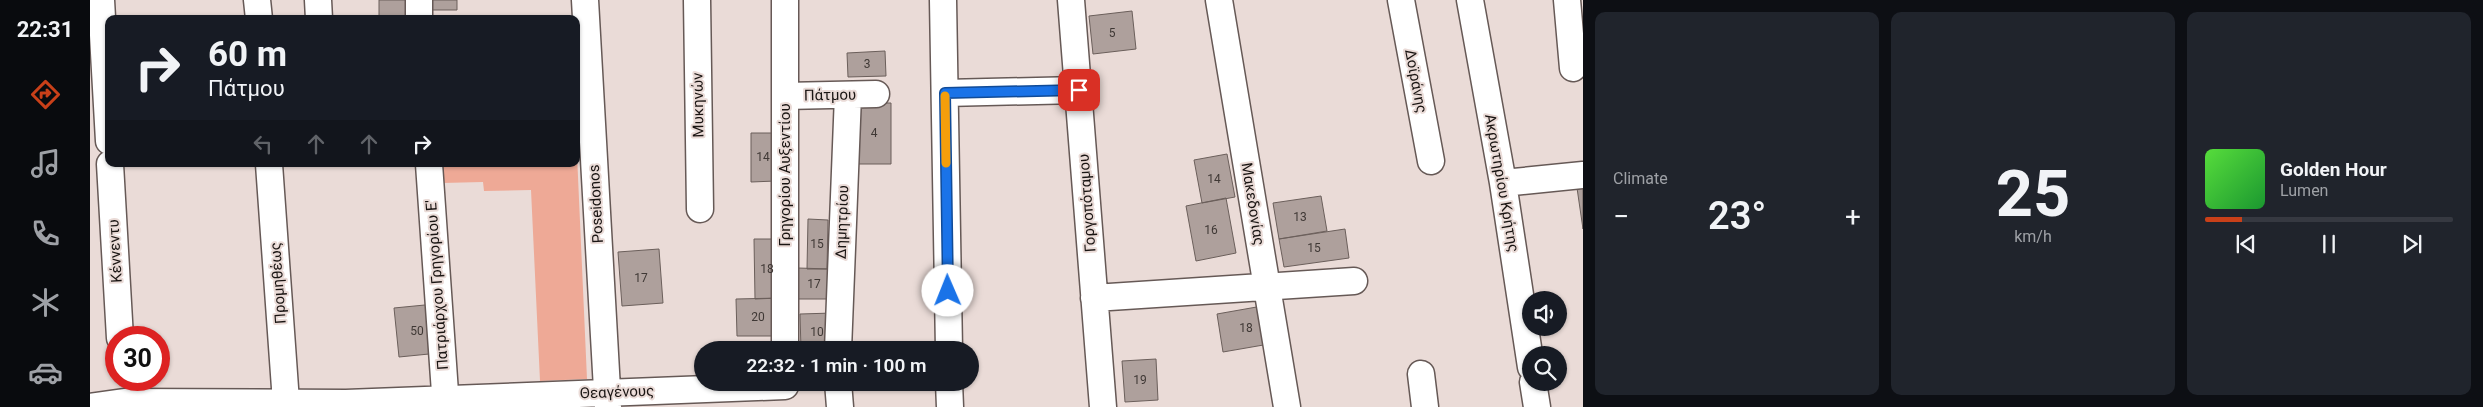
<!DOCTYPE html>
<html lang="en">
<head>
<meta charset="utf-8">
<style>
  :root { --surface:#171b24; --page:#20242c; --text:#f1f3f6; --muted:#9ea1a6; --line:#363941; --accent:#c94019 }
  body { margin:0; font-family:Roboto,sans-serif; background:var(--page); color:var(--text); height:100vh; display:flex; flex-direction:column; font-size:19px; white-space:nowrap }
  * { box-sizing:border-box; margin:0 }
  p { font-size:16px; color:var(--muted) }
  .icon { flex:none; width:28px; height:28px; fill:none; stroke:currentColor; stroke-width:2; stroke-linecap:round; stroke-linejoin:round }
  .map { position:relative; flex:1; overflow:hidden }
  .details { display:flex; flex-direction:column; gap:12px; padding:12px; background:#0d0f14; width:900px }
  .details>* { flex:none }
  .banner { position:absolute; left:15px; top:15px; width:475px; height:152px; border-radius:10px; box-shadow:0 1px 4px #0004; background:#171b24; color:var(--text); overflow:hidden }
  .tools { position:absolute; left:1432px; top:291px; display:grid; gap:10px }
  .tools a { display:grid; place-items:center; width:45px; height:45px; border-radius:50%; background:var(--surface); box-shadow:0 1px 4px #0004; font-size:25px }
  .speed { position:absolute; left:15px; top:326px; display:flex; gap:10px; font-size:25px; font-weight:700; text-align:center }
  .speed>* { display:grid; place-content:center; width:65px; height:65px; border-radius:50%; background:var(--surface); box-shadow:0 1px 4px #0004; line-height:1 }
  .speed .limit { border:8px solid #d22; background:#fff; color:#111 }
  .pin { position:absolute; display:grid; place-items:center; width:42px; height:42px; color:#fff; margin:-21px; border-radius:10px; box-shadow:0 2px 8px #0006 }
  .me { position:absolute; width:55px; margin:-28px; rotate:359deg; stroke-linejoin:round; filter:drop-shadow(0 0 4px #0008) }
  .turn { display:flex; align-items:center; gap:18px; height:105px; padding:0 20px; font-size:22px }
  .turn .icon { width:65px; height:65px; stroke-width:2.5 }
  .turn b { display:block; font-size:35px; line-height:42px }
  .lanes { display:flex; align-items:center; height:48px; padding:0 20px; background:#0003; justify-content:center; gap:25px; direction:ltr }
  .lanes .off { opacity:.35 }
  .big { font-size:38px; font-weight:600; line-height:1.1 }
  .details .card { flex:1; display:flex; flex-direction:column; justify-content:center; gap:8px; min-width:0; padding:0 18px; border-radius:10px; background:var(--page) }
  .details .dial { align-items:center; gap:0 }
  .dial b { font-size:65px; line-height:1 }
  .song { display:flex; align-items:center; gap:15px }
  .cover { width:60px; height:60px; border-radius:8px; background:linear-gradient(135deg,hsl(110 70% 55%),hsl(130 70% 35%)) }
  .played { height:5px; border-radius:2px; background:linear-gradient(90deg,var(--accent) 15%,var(--line) 15%) }
  .keys { display:flex; justify-content:space-around; direction:ltr }
  .heat { display:flex; justify-content:space-between; align-items:center; font-size:28px; direction:ltr }
  .details .tiles { flex:1; display:grid; gap:12px; grid-template-columns:repeat(3,1fr) }
  .trip { position:absolute; left:604px; top:341px; width:285px; height:50px; border-radius:25px; background:var(--surface); box-shadow:0 1px 4px #0004; font-weight:600; line-height:50px; text-align:center }
  main { display:flex; flex:1; min-height:0 }
  .dock { display:flex; flex-direction:column; width:90px; justify-content:space-around; align-items:center; background:#090b0e; color:var(--muted) }
  .dock .icon { width:35px; height:35px }
  .dock .selected { color:var(--accent) }
  .dock b { font-size:22px; color:var(--text) }
  .map>svg:first-child { display:block }
</style>
</head>
<body>
<main>
<nav class="dock">
<b>22:31</b>
<svg class="icon selected" aria-label="directions" viewBox="0 0 24 24"><path d="M12 3l9 9-9 9-9-9zM9 14v-3h6M13 9l2 2-2 2"/></svg>
<svg class="icon" aria-label="music" viewBox="0 0 24 24"><path d="M9 18V5l10-2v13"/><circle cx="6" cy="18" r="3"/><circle cx="16" cy="16" r="3"/></svg>
<svg class="icon" aria-label="phone" viewBox="0 0 24 24"><path d="M5 4h4l2 5-3 2q2 4 5 5l2-3 5 2v4C11 20 4 13 5 4z"/></svg>
<svg class="icon" aria-label="climate" viewBox="0 0 24 24"><path d="M12 3v18M4 7l16 10M4 17L20 7"/></svg>
<svg class="icon" aria-label="car" viewBox="0 0 24 24"><path d="M5 17H2v-5l4-1 3-4h7l3 4 3 1v5h-3M9 17h6M6 11h13"/><circle cx="7" cy="17" r="2"/><circle cx="17" cy="17" r="2"/></svg>
</nav>
<div class="map">
<svg width="1493" height="407" viewBox="0 0 1493 407">
  <rect width="100%" height="100%" fill="#eadbd7"/>
  <path fill="#eea996" d="M486,132l11,247 -47,2 -9,-191 -47,1 -1,-9 -41,1 -1,-19h135z"/>
  <path fill="#aea09c" stroke="#6b5f5b" d="M289,0h37l1,19h-38z
    M341,0h26v10h-26z
    M1042,11l4,38 -43,5 -4,-38z
    M795,51l1,25 -38,1 -1,-24z
    M766,103h35v61h-35z
    M661,133h24l1,48 -25,1z
    M1137,154l8,43 -33,6 -8,-43z
    M1487,188h6v41z
    M1231,196l6,35 -48,8 -6,-36z
    M1136,198l10,55 -40,8 -10,-55z
    M718,219l20,1 -1,49h-20z
    M1255,229l4,29 -65,9 -5,-28z
    M664,239h25l1,59 -25,1z
    M569,249l4,54 -41,3 -4,-54z
    M708,268l32,1 -1,30h-31z
    M690,298v38h-43l-1,-37z
    M345,304l4,49 -40,4 -5,-49z
    M1178,305l7,38 -52,9 -6,-38z
    M743,313l1,37h-33l-1,-36z
    M1066,359l2,41 -33,2 -3,-41z"/>
  <g fill="none" stroke-linecap="round" stroke-linejoin="round">
    <defs>
      <path id="minor" d="M11,0l8,141
        M167,0l2,19
        M228,0l1,19
        M329,0v19
        M495,0l23,407
        M607,0l3,209
        M853,0l6,350
        M981,0l32,407
        M1129,0l68,407
        M1311,0l30,161
        M1380,0l33,183 28,184
        M1477,0l6,68
        M855,93l134,-3
        M695,96l91,-2
        M20,164l10,174
        M179,164l17,238
        M339,164l17,243
        M1413,183l80,-8
        M1004,298l260,-17
        M695,350v-350
        M748,350l10,-255
        M1331,374l4,33
        M748,382l2,25
        M859,382l1,25
        M1443,382l4,25
        M0,407l34,-5 222,1 439,-17"/>
    </defs>
    <use href="#minor" stroke="#665956" stroke-width="29"/>
    <use href="#minor" stroke="#fff" stroke-width="26"/>
  </g>
  <g fill="none" stroke-linecap="round" stroke-linejoin="round">
    <defs>
      <path id="route" d="M858,291l-3,-198 134,-3"/>
    </defs>
    <use href="#route" stroke="#114b97" stroke-width="12"/>
    <use href="#route" stroke="#1a73e8" stroke-width="9"/>
    <path stroke="#f59e0b" stroke-width="9" d="M855,96l1,67"/>
  </g>
  <g text-anchor="middle" stroke-width="4" stroke-linejoin="round" paint-order="stroke">
    <g font-size="12" fill="#3f3835">
      <text x="1022" y="37">5</text>
      <text x="777" y="68">3</text>
      <text x="784" y="137">4</text>
      <text x="673" y="161">14</text>
      <text x="1124" y="183">14</text>
      <text x="1210" y="221">13</text>
      <text x="1121" y="234">16</text>
      <text x="727" y="248">15</text>
      <text x="1224" y="252">15</text>
      <text x="677" y="273">18</text>
      <text x="551" y="282">17</text>
      <text x="724" y="288">17</text>
      <text x="668" y="321">20</text>
      <text x="1156" y="332">18</text>
      <text x="327" y="335">50</text>
      <text x="727" y="336">10</text>
      <text x="1050" y="384">19</text>
    </g>
    <g font-size="15" fill="#1a1513" stroke="#eadbd7">
      <text transform="translate(1326 81) rotate(79)" y="5">Δοϊράνης</text>
      <text transform="translate(740 95) rotate(-1)" y="5">Πάτμου</text>
      <text transform="translate(608 105) rotate(-91)" y="5">Μυκηνών</text>
      <text transform="translate(695 175) rotate(-90)" y="5">Γρηγορίου Αυξεντίου</text>
      <text transform="translate(1412 183) rotate(80)" y="5">Ακρωτηρίου Κρήτης</text>
      <text transform="translate(997 203) rotate(-94)" y="5">Γοργοπόταμου</text>
      <text transform="translate(506 204) rotate(-93)" y="5">Poseidonos</text>
      <text transform="translate(1163 204) rotate(81)" y="5">Μακεδονίας</text>
      <text transform="translate(752 222) rotate(-88)" y="5">Δημητρίου</text>
      <text transform="translate(25 251) rotate(-93)" y="5">Κέννεντυ</text>
      <text transform="translate(188 283) rotate(-94)" y="5">Προμηθέως</text>
      <text transform="translate(347 285) rotate(-94)" y="5">Πατριάρχου Γρηγορίου E'</text>
      <text transform="translate(527 392) rotate(-2)" y="5">Θεαγένους</text>
    </g>
  </g>
</svg>
<div class="tools">
<a><svg class="icon" aria-label="sound" viewBox="0 0 24 24"><path d="M4 9h4l5-4v14l-5-4H4zM17 9q2 3 0 6"/></svg></a>
<a><svg class="icon" aria-label="search" viewBox="0 0 24 24"><circle cx="10" cy="10" r="6"/><path d="M15 15l6 6"/></svg></a>
</div>
<div class="speed"><div class="limit">30</div></div>
<div class="pin" style="left:989px;top:90px;background:#d93025"><svg class="icon" aria-label="arrive" viewBox="0 0 24 24"><path d="M6 21V4h12l-3 4 3 4H6"/></svg></div>
<svg class="me" style="left:858px;top:291px" viewBox="-20 -20 40 40"><circle r="19" fill="#fff"/><path d="M0-13L10 11 0 6-10 11z" fill="#1a73e8"/></svg>
<div class="trip">22:32 · 1 min · 100 m</div>
<div class="banner">
<div class="turn"><svg class="icon" aria-label="right" viewBox="0 0 24 24"><path d="M7 20v-9h11M14 6l5 5-5 5"/></svg><div><b>60 m</b>Πάτμου</div></div>
<div class="lanes"><svg class="icon off" aria-label="left" viewBox="0 0 24 24"><path d="M17 20v-9H6M10 6l-5 5 5 5"/></svg><svg class="icon off" aria-label="ahead" viewBox="0 0 24 24"><path d="M12 20V5M6 11l6-6 6 6"/></svg><svg class="icon off" aria-label="ahead" viewBox="0 0 24 24"><path d="M12 20V5M6 11l6-6 6 6"/></svg><svg class="icon" aria-label="right" viewBox="0 0 24 24"><path d="M7 20v-9h11M14 6l5 5-5 5"/></svg></div>
</div>
</div>
<section class="details">
<div class="tiles">
<div class="card"><p>Climate</p>
<div class="heat"><a>−</a><b class="big">23°</b><a>+</a></div>
</div>
<div class="card dial"><b>25</b><p>km/h</p></div>
<div class="card">
<div class="song"><i class="cover"></i><div><b>Golden Hour</b><p>Lumen</p></div></div>
<div class="played"></div>
<div class="keys"><svg class="icon" aria-label="previous" viewBox="0 0 24 24"><path d="M18 5L8 12l10 7zM5 5v14"/></svg><svg class="icon" aria-label="pause" viewBox="0 0 24 24"><path d="M8 5v14M16 5v14"/></svg><svg class="icon" aria-label="next" viewBox="0 0 24 24"><path d="M6 5l10 7-10 7zM19 5v14"/></svg></div>
</div>
</div>
</section>
</main>
</body>
</html>
